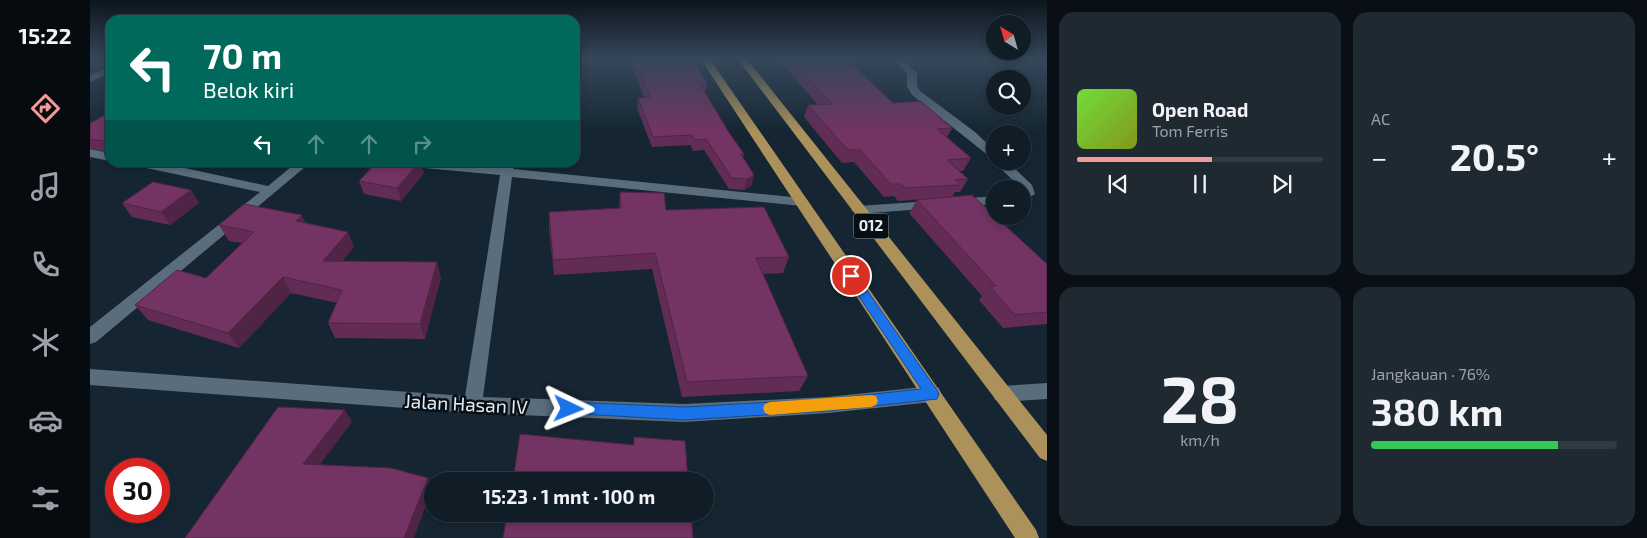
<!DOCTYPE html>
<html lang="id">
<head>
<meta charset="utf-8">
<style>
  :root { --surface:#101c26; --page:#1e2932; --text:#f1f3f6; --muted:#9ca1a7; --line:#303a43; --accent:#f59b97 }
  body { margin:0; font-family:"Exo 2",sans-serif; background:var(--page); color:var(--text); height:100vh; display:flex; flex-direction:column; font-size:19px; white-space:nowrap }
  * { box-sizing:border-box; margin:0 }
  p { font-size:16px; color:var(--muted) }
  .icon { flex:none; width:28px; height:28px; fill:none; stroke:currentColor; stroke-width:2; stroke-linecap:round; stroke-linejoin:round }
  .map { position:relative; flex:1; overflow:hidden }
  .drawer { display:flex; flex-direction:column; gap:12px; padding:12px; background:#090f15; width:600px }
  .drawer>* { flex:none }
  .hud { position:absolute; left:15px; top:15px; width:475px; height:152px; border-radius:15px; box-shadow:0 2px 8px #0003,0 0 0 1px var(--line); background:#00695c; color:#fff; overflow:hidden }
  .needle { width:32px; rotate:323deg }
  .controls { position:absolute; left:896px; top:15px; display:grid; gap:10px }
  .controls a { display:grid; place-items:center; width:45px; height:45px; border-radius:50%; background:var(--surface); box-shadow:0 2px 8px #0003,0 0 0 1px var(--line); font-size:25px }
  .speed { position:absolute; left:15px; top:458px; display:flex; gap:10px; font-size:25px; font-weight:700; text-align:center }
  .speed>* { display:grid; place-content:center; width:65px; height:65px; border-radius:50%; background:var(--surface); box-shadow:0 2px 8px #0003,0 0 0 1px var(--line); line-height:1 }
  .speed .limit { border:8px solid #d22; background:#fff; color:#111 }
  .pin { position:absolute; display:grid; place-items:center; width:42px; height:42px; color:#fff; margin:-21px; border:2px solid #fff; border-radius:50%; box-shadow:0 1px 5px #0007 }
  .me { position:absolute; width:55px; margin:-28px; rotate:92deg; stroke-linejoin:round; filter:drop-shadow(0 0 4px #0008) }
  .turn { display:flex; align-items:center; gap:18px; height:105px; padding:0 15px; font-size:22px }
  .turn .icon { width:65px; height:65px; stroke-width:2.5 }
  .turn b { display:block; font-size:35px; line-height:42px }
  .lanes { display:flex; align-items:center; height:48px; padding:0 15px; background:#0003; justify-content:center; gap:25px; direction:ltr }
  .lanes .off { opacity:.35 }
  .big { font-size:38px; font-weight:700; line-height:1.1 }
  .drawer .widget { flex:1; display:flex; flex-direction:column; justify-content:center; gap:8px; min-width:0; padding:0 18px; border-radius:15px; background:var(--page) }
  .drawer .dial { align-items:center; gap:0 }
  .dial b { font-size:65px; line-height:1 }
  .song { display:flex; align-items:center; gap:15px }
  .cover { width:60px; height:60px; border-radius:8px; background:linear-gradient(135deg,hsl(100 70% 55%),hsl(70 70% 35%)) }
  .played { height:5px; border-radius:2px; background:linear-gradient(90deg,var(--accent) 55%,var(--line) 55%) }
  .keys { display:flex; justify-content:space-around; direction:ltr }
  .heat { display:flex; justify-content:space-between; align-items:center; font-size:28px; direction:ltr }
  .charge { height:8px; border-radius:4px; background:linear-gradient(90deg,#34c759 76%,var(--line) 0) }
  .drawer .tiles { flex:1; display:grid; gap:12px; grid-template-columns:repeat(2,1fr) }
  .trip { position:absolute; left:334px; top:472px; width:290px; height:50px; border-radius:25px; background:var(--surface); box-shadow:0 2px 8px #0003,0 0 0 1px var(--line); font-weight:700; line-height:50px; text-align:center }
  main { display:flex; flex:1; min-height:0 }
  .menu { display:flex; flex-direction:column; width:90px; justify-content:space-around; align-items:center; background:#060b0f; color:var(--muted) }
  .menu .icon { width:35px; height:35px }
  .menu .on { color:var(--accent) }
  .menu b { font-size:22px; color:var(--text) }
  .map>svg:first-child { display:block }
</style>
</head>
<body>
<main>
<nav class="menu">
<b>15:22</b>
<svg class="icon on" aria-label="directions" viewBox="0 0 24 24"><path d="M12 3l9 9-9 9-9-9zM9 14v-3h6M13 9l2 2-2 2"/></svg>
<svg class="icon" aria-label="music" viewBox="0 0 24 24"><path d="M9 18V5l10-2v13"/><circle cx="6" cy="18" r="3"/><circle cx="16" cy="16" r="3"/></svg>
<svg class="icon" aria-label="phone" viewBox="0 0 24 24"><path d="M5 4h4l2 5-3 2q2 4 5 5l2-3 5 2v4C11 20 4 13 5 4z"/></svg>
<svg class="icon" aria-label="climate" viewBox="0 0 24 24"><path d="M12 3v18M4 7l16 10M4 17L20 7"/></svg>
<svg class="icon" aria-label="car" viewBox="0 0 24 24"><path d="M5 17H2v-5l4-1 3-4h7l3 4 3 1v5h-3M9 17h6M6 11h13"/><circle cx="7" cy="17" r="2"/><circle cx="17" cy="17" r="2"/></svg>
<svg class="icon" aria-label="filters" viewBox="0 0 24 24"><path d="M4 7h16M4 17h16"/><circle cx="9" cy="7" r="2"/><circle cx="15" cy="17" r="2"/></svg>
</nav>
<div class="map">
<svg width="957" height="538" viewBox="0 0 957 538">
  <rect width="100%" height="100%" fill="#152632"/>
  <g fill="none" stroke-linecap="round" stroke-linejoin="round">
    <path fill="#5a6d7c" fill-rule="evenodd" d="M803,58h9l15,15v13l3,5 55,41 20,19v10h12l25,24 3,9 -13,8v-13l-26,-25 -2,-4 -82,-65 -5,-9v-12z
      M20,67v6l-20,9v-7z
      M0,149l20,4v8l-20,-4z
      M41,162h26l111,24 29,-24h14l-215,180 -6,2v-17l170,-135 -123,-26z
      M306,162h47l58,6 1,-6h12l-1,7 289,29 7,4 -7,4 -290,-29 -29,220 201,7 144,-7 104,-11 7,2 2,6 -2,6 -7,2 -104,11 -144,9 -211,-9 -383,-28v-16l375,27 35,-221 -98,-9z
      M905,196v8l-36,3 -7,-4 7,-4z
      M841,201l7,4 -2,3 -78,6 -7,-4 7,-4z
      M957,383v16l-45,3 -7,-2 -2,-6 2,-6 7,-2z"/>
    <path fill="#ac915a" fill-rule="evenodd" d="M610,58h9l327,472 3,8h-24z
      M647,58h9l301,377v26l-7,-3z"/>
  </g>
  <path fill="#632c55" d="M485,58l7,30v6l-7,1z
    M539,58h63l15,26 -2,9 23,38 16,23 -1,3 11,18 -3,11 -7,4 -15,-1 -25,-39 -11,1 -3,-6 -38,2 -15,-39 1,-10h6z
    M687,58h68l48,45 59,25 -5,9 24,21 -8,13h-4l9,8 -8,13h-5l-3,5 95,67v60l-44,4 -24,-28 3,-4 -73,-83 8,-13 8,-1 -27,2 -4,-5 -10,1 -30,-35 -12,1 -38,-46 4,-12h10z
    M20,113v39l-20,-3v-26z
    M334,173l-23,28 -37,-7 -5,-13z
    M101,190l8,13 -29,22 -38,-8 -10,-14z
    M530,192l169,65 -6,16 -20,1 45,102 -9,15 -117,6 -30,-128 -98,6 -5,-47v-16l70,-4z
    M215,223l49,24 -12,14 99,16 -16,62 -90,-1 -7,-15 9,-20 -46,-10 -52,55 -91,-28 -13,-15 71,-27 36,-35 -13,-2 -10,-16z"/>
  <path fill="#502445" d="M0,58h20v3l-20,8z
    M329,162h2l3,11 -23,28 -4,-13z
    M664,175l-3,11 -7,4 3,-11z
    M101,190l8,13 -29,22 -9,-13z
    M212,215l6,15 -12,-9z
    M258,232l6,15 -24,29 -7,-15z
    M347,262l4,15 -16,62 -5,-15z
    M193,277l8,16 -52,55 -11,-15z
    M255,410l7,12 -40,53 -9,-11z
    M338,478l4,11 -18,49h-10z"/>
  <path fill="#733363" stroke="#502445" d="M485,58h1l6,30h-7z
    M543,58h59l15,26h-7l28,47 16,23h-3l13,21 -7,4 -15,-1 -26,-39 -11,1 -3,-5 -39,2 -15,-39 12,-1z
    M700,58h55l48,45 28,-2 31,27 -15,1 34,29 -24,2 21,19 -13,1 5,5 -55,3 -4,-4h-10l-31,-34h-12l-40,-45 24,-1z
    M19,113h1v29l-20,-3v-16z
    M287,162h42l-22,26 -38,-7z
    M63,182l38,8 -30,22 -39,-9z
    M530,192l44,1 2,17 98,-3 25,50 -33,1 52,118 -121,6 -32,-129 -102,7 -4,-48 72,-4z
    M882,195l75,69v48l-32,3 -25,-28 6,-1 -79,-86z
    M154,204l58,11 -6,6 52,11 -25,29 114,1 -17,62 -92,-1 14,-33 -59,-13 -55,56 -93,-28 42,-35 29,8 48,-46 -35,-7z
    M188,407l67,3 -42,54 88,4 37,10 -24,60h-219z
    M430,434l114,11v-8l51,4 3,40h-175z
    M417,514h184l2,24h-190z"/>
  <linearGradient id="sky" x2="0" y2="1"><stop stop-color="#0c151c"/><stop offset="0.44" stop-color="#35475a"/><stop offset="1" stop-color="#35475a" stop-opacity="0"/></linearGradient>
  <rect width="957" height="133" fill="url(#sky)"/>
  <path fill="#1a73e8" stroke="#114b97" d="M761,272l4,1 82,117 2,4 -2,5 -109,12 -144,9 -120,-7 -3,-4 3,-5 5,-2 115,5 144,-8 93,-10 -74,-110 -1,-3z"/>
  <path fill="#f59e0b" d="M781,395l5,1 2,5 -2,4 -5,2 -101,8 -5,-2 -2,-5 2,-4 5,-2z"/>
  <g text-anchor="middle" stroke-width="5" stroke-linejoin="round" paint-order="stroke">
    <rect fill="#070e14" stroke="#a0a9b2" stroke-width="1" x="763.5" y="213.5" width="35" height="25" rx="4"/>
    <g font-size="15" font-weight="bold" fill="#e2ecf5">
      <text x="781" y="231">012</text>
    </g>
    <g font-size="19" fill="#e2ecf5" stroke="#070e14">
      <text transform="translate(376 404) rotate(3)" y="7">Jalan Hasan IV</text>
    </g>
  </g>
</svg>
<div class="controls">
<a><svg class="needle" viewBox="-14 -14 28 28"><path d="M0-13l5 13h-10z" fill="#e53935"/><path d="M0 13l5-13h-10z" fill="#9ca1a7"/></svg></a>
<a><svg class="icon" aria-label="search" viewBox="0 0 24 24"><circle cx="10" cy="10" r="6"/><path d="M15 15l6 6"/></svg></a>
<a>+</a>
<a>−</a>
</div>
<div class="speed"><div class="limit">30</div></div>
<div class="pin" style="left:761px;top:276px;background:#d93025"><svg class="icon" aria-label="arrive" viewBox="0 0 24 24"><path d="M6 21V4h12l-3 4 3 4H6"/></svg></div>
<svg class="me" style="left:479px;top:409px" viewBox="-20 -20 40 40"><path d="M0-17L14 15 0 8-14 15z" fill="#1a73e8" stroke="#fff" stroke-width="4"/></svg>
<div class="trip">15:23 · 1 mnt · 100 m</div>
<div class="hud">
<div class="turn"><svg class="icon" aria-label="left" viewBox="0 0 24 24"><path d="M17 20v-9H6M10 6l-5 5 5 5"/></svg><div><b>70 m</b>Belok kiri</div></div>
<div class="lanes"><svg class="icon" aria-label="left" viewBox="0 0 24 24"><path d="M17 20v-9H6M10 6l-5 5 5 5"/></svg><svg class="icon off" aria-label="ahead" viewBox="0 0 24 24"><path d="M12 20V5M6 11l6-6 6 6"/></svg><svg class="icon off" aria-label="ahead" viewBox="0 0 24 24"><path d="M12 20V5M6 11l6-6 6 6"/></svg><svg class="icon off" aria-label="right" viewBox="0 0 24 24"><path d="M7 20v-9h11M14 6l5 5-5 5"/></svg></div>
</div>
</div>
<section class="drawer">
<div class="tiles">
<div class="widget">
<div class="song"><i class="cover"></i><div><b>Open Road</b><p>Tom Ferris</p></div></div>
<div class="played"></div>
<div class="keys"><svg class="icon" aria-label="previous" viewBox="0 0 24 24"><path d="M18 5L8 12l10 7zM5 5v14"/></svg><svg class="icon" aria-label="pause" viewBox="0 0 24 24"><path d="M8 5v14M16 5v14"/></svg><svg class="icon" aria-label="next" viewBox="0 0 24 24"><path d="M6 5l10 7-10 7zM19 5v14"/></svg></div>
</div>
<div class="widget"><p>AC</p>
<div class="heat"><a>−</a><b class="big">20.5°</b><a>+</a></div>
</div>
<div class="widget dial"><b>28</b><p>km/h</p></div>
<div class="widget"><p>Jangkauan · 76%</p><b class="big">380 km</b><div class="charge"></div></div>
</div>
</section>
</main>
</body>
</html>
